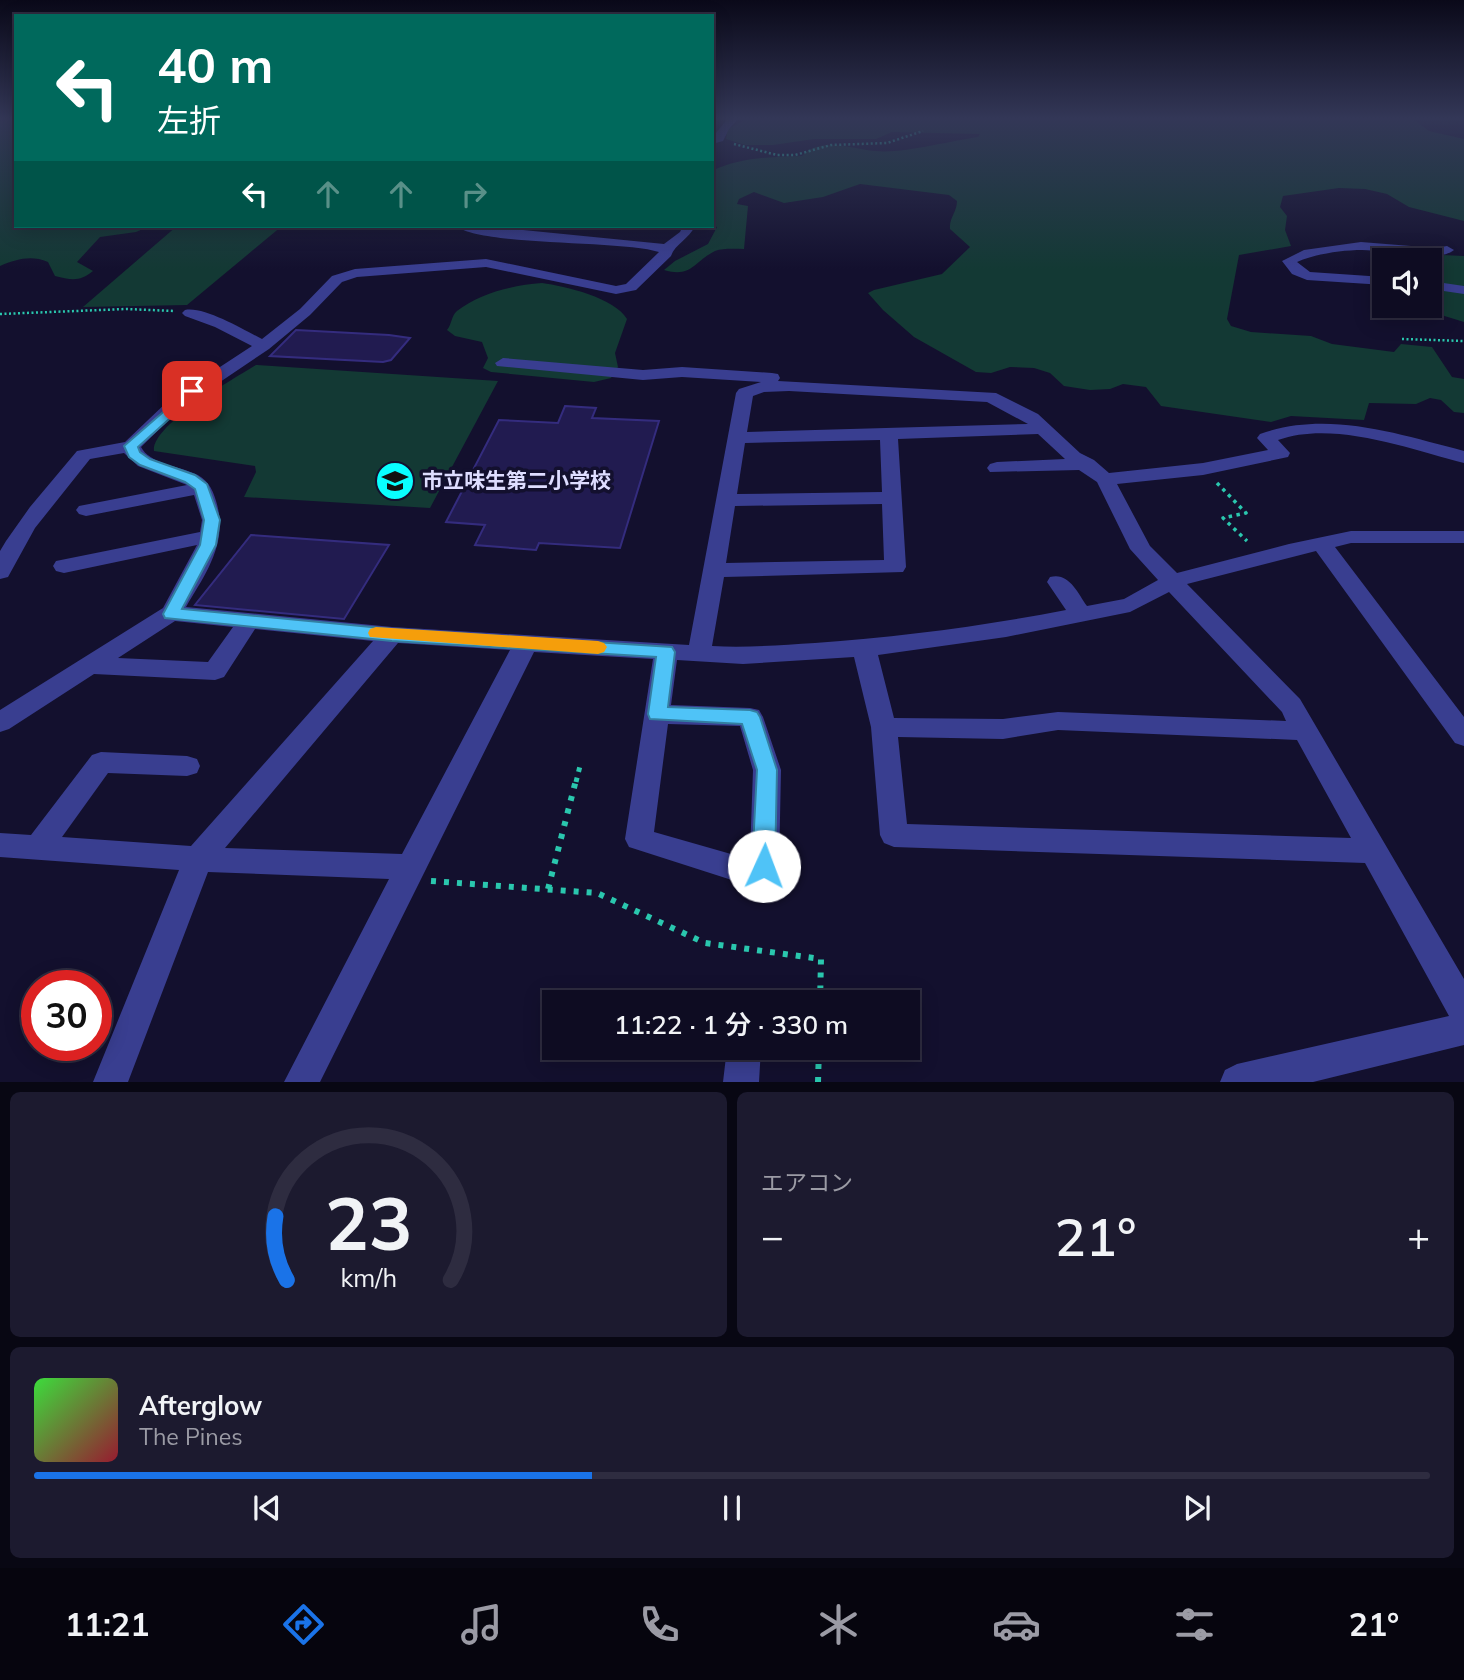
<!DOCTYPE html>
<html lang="ja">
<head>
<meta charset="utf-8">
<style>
  :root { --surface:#0e0c22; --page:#1c1a2f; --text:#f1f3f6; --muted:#9b9ba5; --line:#2e2c40; --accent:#1a73e8 }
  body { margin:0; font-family:Mulish,"Noto Sans JP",sans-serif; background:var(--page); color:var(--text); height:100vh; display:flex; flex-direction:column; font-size:26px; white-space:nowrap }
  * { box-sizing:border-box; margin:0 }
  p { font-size:23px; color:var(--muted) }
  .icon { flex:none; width:38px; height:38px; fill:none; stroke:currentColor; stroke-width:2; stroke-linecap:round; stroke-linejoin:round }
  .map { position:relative; height:1082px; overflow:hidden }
  .details { display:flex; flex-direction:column; gap:10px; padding:10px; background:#080713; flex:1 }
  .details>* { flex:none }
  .hud { position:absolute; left:14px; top:14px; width:700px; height:214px; border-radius:0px; box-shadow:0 4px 18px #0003,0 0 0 2px var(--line); background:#00695c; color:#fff; overflow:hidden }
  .buttons { position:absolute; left:1372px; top:248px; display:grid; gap:14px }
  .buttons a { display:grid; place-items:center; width:70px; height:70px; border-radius:0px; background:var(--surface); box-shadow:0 4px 18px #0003,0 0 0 2px var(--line); font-size:35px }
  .speed { position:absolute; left:21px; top:970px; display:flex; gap:14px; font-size:35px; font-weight:700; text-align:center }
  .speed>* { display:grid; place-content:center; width:91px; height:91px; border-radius:50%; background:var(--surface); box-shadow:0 4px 18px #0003,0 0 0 2px var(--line); line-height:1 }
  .speed .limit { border:10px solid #d22; background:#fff; color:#111 }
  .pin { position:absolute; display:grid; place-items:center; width:60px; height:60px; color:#fff; margin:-30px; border-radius:14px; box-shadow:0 4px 10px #0006 }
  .me { position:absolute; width:77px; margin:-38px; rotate:2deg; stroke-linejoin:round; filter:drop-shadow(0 0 5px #0008) }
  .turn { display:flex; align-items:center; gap:24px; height:147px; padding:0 28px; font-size:32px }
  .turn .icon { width:91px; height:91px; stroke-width:2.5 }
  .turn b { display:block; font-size:49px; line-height:60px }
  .lanes { display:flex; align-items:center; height:66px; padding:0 28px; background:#0003; justify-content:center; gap:35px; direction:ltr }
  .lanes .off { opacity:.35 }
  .big { font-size:52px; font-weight:600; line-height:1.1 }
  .details .widget { flex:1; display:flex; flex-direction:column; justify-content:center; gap:10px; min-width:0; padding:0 24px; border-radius:10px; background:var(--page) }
  .details .dial { align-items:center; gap:0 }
  .dial svg { height:182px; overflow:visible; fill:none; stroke:var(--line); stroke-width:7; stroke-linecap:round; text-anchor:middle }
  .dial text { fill:var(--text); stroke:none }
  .song { display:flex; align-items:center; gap:21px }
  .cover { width:84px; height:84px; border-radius:10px; background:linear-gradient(135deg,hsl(120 70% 55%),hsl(350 70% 35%)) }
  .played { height:7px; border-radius:4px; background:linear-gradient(90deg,var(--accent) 40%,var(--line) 40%) }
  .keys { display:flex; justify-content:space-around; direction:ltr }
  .heat { display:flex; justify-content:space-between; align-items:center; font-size:38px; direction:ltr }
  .details .tiles { flex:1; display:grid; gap:10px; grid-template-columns:1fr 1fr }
  .widget:last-child { grid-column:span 2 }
  .trip { position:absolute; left:542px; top:990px; width:378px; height:70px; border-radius:0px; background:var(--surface); box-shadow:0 4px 18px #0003,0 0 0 2px var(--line); font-weight:600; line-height:70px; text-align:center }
  .menu { display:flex; height:112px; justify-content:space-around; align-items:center; background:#06050e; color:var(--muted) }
  .menu .icon { width:49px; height:49px }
  .menu .current { color:var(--accent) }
  .menu b { font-size:32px; color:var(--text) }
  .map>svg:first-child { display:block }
</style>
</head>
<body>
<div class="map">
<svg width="1464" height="1082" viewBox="0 0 1464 1082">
  <rect width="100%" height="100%" fill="#13102e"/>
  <path fill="#133934" d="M16,118v108h134l-14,6 -36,5 -23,25 16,9c-13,11 -22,9 -38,5l-7,-14c-17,-7 -31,-3 -48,4v-145z
    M748,118h664l17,13 35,8v82l-55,-14 -22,-13 -22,-5 -26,-1 -56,8 -3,11 7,9 -2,14 6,16 -52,9 -12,64 4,7 20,6 60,4 21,8 62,8 7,-8 31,3 20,30 12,2v34l-10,-1 -13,-12 -11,-2 -14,6 -47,-1 -5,17 -73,-4 -20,6 -110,-16 -15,-19 -23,-3 -13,5 -20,1 -26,-4 -14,-13 -16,-5 -24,-1 -19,6 -15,-1 -62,-35 -31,-27 -15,-17 6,-3 68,-16 28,-27 -20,-18c-1,-11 7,-17 7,-28l-8,-6 -89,-11 -37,13 -39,6 -30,-11 -15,7 -2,5 11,2 -4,43c-9,0 -21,-1 -29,2 -22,11 -23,27 -51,19l11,-9 33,-17 9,-17 -5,-2v-54c28,-14 60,-14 90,-15 19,-20 49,-7 73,-5 27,3 74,-10 103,-14l2,-3 -88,-2 -16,7h-62l-41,6h-28l-19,-6 2,-10z
    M177,226h105l-95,79 -104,2z
    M1442,255l22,1v66l-52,-16h18v-24l12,-1 2,-3 -14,-6v-11l-21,-2z
    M542,283c23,3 73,15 85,36l-12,34 3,14 -7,11 -17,4 -103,-10 -8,-4 5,-10 -6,-16 -27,-6 -8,-6c5,-6 4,-14 10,-19 23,-18 57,-26 85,-28z
    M256,365h1l241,16 -68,127 -186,-11 12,-25 -1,-6 -101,-15c-3,-26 81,-73 102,-86z"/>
  <path fill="#211b50" stroke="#342c7e" stroke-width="2" d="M296,330l93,5 21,3 -19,22 -8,2 -113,-6z
    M565,406l31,2 -4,10 67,3 -39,127 -81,-5 -3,7 -61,-5 10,-20 -39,-3 53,-102 59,3z
    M251,535l138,10 -45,74 -149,-14z"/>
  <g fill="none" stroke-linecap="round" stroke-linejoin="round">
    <path stroke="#2ac7ae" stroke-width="2.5" stroke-dasharray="2 2.5" stroke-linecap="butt" d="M734,144l43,11h18l36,-10 56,-2 36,-12
      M0,314l126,-5 48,2
      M1402,339l62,2"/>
    <path stroke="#2ac7ae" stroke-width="3.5" stroke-dasharray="3.5 4.5" stroke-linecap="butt" d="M1217,483l29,30 -23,5 24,23"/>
    <path stroke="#2ac7ae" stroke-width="5" stroke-dasharray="4.5 6" stroke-linecap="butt" d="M576,782l5,-20"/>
    <path stroke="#2ac7ae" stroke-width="6" stroke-dasharray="5 8" stroke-linecap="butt" d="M431,881l166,12 108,50 116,16 -1,44
      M548,889l28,-109
      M818,1082l1,-34"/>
    <path fill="#393e90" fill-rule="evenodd" d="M728,118h11l-10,11 -6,12 -11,3v-6z
      M457,226h26l181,18 16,-12 3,-6h12c-6,13 -20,18 -24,30l-35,34 -20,4 -130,-27 -129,10 -15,5 -32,33 -41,34 -89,60 -39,38c8,16 36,19 52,26 14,5 19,15 23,28 13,41 -10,72 -30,106l206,20 297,18 47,-252 3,-4 22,-7 -79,-5 -39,3 -146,-14 -2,-3 8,-5 140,12 39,-3 90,6 6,1 2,4 -2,3 218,12 42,21 42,39 14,7 15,13 94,-10 65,-13 -11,-12 3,-4c68,-24 137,0 204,17v12c-54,-14 -131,-43 -186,-23l12,13 -2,4 -85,18 -86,9 33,62 27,27 112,-29 62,-13h113v12h-113l-16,4 129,170v29l-9,-3 -139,-192 -129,33 113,115 164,280v66l-151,37h-93l5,-12 12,-6 212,-48 -84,-153 -471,-16 -10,-4 -4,-8 -9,-108 -17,-70 -111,7 -66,-4 -6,45 79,3 9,2 4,7 18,53 -2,96 -5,9 -36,7 -109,-35 -4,-8 28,-180 -119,-7 -214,430h-36l105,-203 -181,-7 -80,210h-35l86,-212 -179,-13v-24l31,2 61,-80 9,-3 86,4 10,3 3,7 -3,7 -10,3 -79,-3 -46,64 129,9 182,-205 -118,-12 -31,48 -9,3 -121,-6 -85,55 -9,3v-22l163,-102 34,-63 -133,28 -8,-2 -3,-5 3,-5 144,-29 2,-12 -8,-25 -108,21 -7,-2 -3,-4 3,-4 108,-21 -49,-19 -14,-13 -34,6 -55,69 -27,49 -8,2v-28l6,-10 24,-34 47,-56 48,-9 43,-41 84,-55 -37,-19 -30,-11 -3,-3 3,-3c19,-4 59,20 77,29l38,-30 32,-33 23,-7 131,-10 130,27 10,-2 33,-32c-36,-12 -181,-6 -202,-26zM789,391l198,11 41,22 -281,8 6,-36 11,-4zM1038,434l27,25 -68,3 -7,2 -3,4 3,4 89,-2 18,12 33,67 28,31 -34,19 -37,7c-10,-14 -18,-34 -37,-29l-3,5 19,28c-83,16 -167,27 -251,33 -35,2 -68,5 -103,3l12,-69 179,-5 3,-5 -8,-128zM880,440l2,52 -145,2 8,-51zM882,504l2,56 -158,3 9,-57zM1169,592l113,120 4,9 -228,-9 -55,7 -109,-1 -16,-63 128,-18 124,-25zM175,621l58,6 -25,35 -90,-4zM398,643l112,7 -108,204 -177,-6zM668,724l72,2 13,44 -3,85 -12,1 -84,-24zM1058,730l239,10 54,98 -444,-14 -9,-87 105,2z
      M1361,242l75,6 11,-2 7,4c-17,14 -70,0 -92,0 -20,0 -47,4 -65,12l13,10 74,5v8l-77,-5 -15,-6 -10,-13 22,-11z
      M1430,281l34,5v8l-34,-5z
      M727,1048h34l-2,34h-36z"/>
  </g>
  <linearGradient id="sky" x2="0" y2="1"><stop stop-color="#0a0919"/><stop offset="0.44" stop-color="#333757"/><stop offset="1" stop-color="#333757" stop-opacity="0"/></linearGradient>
  <rect width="1464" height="269" fill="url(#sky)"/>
  <path fill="#4fc3f7" stroke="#337fa1" stroke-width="2" d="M192,387l7,4 -2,3 -59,53 2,5 10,7 45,16 12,9 13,36 -4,25 -34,64 210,20 280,18 3,5 -7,55 82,3 7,2 3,5 17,53 -2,96 -3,7 -8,2 -8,-2 -4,-7 5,-96 -15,-46 -92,-5 -2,-5 8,-57 -264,-16 -227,-23 -2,-4 37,-69 4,-25 -9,-31 -10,-7 -45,-17 -11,-8 -5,-11z"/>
  <path fill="#f59e0b" d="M376,627l222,14 6,2 3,4 -3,5 -6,2 -228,-17 -2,-4 2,-4z"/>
  <defs>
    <symbol id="school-disc" viewBox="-11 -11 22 22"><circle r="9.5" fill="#09feff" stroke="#13102e"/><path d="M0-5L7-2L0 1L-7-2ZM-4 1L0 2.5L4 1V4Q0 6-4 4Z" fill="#111"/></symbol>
  </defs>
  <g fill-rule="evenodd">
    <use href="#school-disc" x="373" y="459" width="44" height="44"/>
  </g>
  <g text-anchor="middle" stroke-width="7" stroke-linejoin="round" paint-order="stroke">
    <g font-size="21" font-weight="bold" fill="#deddff" stroke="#13102e" text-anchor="start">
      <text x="422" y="488">市立味生第二小学校</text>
    </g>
  </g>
</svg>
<div class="buttons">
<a><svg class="icon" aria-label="sound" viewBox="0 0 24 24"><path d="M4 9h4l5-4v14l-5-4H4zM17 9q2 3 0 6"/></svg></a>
</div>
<div class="speed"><div class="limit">30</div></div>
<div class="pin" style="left:192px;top:391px;background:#d93025"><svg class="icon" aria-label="arrive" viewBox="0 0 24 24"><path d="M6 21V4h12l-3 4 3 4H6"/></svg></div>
<svg class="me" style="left:764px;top:866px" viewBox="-20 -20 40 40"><circle r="19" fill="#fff"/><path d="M0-13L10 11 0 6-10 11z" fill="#4fc3f7"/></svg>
<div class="trip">11:22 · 1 分 · 330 m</div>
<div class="hud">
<div class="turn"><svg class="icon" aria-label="left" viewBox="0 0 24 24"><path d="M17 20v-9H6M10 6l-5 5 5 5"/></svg><div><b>40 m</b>左折</div></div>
<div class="lanes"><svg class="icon" aria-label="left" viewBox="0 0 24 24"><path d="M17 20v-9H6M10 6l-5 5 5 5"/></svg><svg class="icon off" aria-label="ahead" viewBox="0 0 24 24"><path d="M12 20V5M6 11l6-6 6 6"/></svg><svg class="icon off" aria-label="ahead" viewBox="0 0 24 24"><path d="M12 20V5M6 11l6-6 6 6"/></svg><svg class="icon off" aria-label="right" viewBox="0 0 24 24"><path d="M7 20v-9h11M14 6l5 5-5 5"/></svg></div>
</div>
</div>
<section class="details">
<div class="tiles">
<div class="widget dial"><svg viewBox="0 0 100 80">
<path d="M14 69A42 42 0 1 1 86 69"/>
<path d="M14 69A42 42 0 0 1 9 41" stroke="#1a73e8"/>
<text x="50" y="56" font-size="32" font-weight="700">23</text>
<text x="50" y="72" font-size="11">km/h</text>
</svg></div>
<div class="widget"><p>エアコン</p>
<div class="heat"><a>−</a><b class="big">21°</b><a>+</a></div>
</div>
<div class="widget">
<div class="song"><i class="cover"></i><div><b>Afterglow</b><p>The Pines</p></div></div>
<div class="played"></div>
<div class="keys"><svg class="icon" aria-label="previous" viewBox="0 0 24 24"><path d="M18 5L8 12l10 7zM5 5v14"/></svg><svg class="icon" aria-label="pause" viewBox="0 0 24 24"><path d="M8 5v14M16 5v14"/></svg><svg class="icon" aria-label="next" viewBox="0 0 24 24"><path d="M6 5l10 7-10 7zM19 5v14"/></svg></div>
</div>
</div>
</section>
<nav class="menu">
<b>11:21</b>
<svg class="icon current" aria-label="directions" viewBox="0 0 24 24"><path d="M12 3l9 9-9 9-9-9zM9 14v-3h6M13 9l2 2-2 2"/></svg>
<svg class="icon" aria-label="music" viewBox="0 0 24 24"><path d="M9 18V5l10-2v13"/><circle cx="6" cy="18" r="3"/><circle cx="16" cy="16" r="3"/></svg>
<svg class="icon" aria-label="phone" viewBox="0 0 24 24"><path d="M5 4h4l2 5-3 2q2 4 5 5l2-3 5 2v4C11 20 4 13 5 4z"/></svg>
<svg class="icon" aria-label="climate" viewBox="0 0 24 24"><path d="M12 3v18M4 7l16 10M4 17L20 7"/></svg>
<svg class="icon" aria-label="car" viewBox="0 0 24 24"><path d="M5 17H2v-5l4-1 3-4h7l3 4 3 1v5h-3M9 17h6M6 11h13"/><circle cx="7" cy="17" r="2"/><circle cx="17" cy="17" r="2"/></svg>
<svg class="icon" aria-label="filters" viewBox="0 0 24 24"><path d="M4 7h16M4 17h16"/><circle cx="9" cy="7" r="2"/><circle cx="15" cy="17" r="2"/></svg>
<b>21°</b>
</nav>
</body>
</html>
